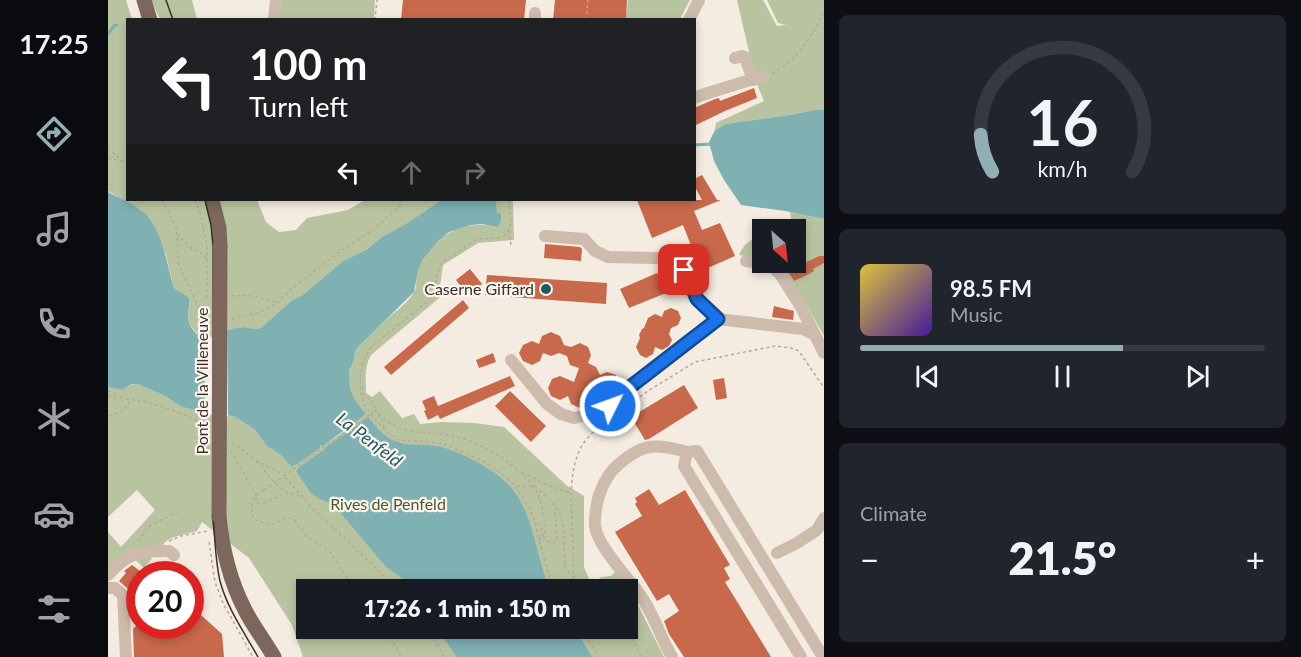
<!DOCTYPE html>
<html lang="en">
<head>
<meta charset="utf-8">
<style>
  :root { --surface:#171b24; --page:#20242c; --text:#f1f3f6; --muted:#9ea1a6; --line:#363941; --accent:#92aeb2 }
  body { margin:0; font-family:Lato,sans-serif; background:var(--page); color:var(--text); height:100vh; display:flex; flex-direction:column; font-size:22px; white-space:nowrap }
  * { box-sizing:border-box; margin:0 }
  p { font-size:20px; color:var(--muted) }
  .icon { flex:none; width:33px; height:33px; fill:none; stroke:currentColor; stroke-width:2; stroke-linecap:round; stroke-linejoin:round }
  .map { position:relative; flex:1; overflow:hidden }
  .side { display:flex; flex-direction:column; gap:15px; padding:15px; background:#0d0f14; width:477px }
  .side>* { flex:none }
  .top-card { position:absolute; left:18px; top:18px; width:570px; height:183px; border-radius:0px; box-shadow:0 3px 9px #0003; background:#202124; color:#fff; overflow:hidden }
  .needle { width:39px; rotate:153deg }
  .buttons { position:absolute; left:644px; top:219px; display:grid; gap:12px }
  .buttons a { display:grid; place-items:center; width:54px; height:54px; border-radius:0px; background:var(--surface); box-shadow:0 3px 9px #0003; font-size:30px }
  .speed { position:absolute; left:18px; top:561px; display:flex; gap:12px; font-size:30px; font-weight:700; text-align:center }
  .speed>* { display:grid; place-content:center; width:78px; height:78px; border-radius:50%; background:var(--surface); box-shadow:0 3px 9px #0003; line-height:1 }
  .speed .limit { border:9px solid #d22; background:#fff; color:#111 }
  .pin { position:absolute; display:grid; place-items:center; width:51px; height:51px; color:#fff; margin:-26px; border-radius:12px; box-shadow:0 3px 9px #0006 }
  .me { position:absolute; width:66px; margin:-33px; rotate:48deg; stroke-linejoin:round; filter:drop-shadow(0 0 4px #0008) }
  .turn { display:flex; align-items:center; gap:21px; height:126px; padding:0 24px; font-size:27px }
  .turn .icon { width:78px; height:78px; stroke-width:2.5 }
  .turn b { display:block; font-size:42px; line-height:51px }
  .lanes { display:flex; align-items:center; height:57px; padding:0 24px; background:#0003; justify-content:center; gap:30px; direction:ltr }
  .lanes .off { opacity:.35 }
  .big { font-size:45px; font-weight:800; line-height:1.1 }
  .side .tile { flex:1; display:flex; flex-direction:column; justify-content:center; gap:9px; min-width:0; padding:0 21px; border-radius:9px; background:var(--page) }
  .side .dial { align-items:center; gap:0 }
  .dial svg { height:156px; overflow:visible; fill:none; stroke:var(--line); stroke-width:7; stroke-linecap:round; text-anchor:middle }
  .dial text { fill:var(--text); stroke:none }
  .song { display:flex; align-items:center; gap:18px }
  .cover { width:72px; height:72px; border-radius:9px; background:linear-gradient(135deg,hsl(50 70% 55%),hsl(260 70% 35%)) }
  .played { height:6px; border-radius:3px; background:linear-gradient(90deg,var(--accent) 65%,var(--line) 65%) }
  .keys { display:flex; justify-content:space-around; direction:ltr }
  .heat { display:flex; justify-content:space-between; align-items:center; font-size:33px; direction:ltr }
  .trip { position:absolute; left:188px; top:579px; width:342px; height:60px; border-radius:0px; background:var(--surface); box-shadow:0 3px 9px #0003; font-weight:800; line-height:60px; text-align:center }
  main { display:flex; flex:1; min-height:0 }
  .dock { display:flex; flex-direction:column; width:108px; justify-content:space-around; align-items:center; background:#090b0e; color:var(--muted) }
  .dock .icon { width:42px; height:42px }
  .dock .active { color:var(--accent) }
  .dock b { font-size:27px; color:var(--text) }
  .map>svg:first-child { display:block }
</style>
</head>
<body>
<main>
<nav class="dock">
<b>17:25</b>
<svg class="icon active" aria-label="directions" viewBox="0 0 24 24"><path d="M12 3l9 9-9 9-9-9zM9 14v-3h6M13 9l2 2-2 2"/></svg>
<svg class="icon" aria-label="music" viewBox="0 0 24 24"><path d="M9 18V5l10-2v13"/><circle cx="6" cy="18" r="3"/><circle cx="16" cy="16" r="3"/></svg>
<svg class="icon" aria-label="phone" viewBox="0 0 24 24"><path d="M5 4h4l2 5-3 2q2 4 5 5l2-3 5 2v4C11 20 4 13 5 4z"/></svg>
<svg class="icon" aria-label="climate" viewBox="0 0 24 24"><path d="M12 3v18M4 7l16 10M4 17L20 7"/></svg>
<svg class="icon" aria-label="car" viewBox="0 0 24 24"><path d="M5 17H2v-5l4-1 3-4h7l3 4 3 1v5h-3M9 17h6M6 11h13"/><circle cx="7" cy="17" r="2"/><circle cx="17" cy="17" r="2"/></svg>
<svg class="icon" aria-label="filters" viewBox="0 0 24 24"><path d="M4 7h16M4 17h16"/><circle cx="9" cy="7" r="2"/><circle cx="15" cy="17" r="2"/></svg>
</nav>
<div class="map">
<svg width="716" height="657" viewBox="0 0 716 657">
  <rect width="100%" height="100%" fill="#f4ebe1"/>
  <path fill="#b8c4a0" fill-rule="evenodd" d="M0,0h18l6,19 -4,1v180h93v1l36,-1 9,22 13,10 17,-2 11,-12 41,-8 17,-10h76l-32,22 -27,15 -16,13 -23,11 -39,33 -13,7 -30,27 -7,1 -10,-2 -8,1 -20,11h-12c-8,-6 -17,-14 -16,-24 0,-5 3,-10 1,-15 -2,-6 -11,-8 -15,-12l-8,-33 -24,-45 -34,-19z
    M43,0h41l5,19h-37z
    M171,0h96l-1,19 -97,1z
    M520,0h62l-10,19h-54z
    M629,0h26l14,26 9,-1 -8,-2 -11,-23h57v110h-10l-18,4 -70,10 -11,6 1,-7 48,-22 -8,-19z
    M388,200h17l1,40 -36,3 -35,22 -3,22 4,7 -73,61c-7,12 -5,25 -5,38l6,4 8,-6 22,27 12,-4 6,10 21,-2 33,1 30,4 62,58 18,11v71l7,16 11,-6 9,-1 4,-4 19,25 30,60h-361l-11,-32 -43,-67 -47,-36 -5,9 -23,6 -8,4 -22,27 -15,-14 -21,17v-39l13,15 34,-37 -18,-20 -29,27v-130l14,3 11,-6h5l27,12 17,11 38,6 15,4 19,12 13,17 14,9 11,11 2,-2 2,1 23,-17 1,-3 3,1 24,-17v-3l19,-12 -11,-14 -5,-12 -1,-18 5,-9 1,-10 2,-3c10,-10 20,-20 30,-29 9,-8 21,-16 27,-27 4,-6 1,-15 4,-22 11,-32 46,-52 79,-43zM198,590h321v38h-321z
    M682,212l34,7v117l-18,-32 -29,-38 -5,-3 23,-1v-32l-21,-1 18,-4z
    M654,234v25l-23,-4c4,-11 13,-16 23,-21z"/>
  <path fill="#7fb0b2" d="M706,110h10v109l-39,-8 -44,-6 -17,-25 -10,-19 -5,-19 6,-12 11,-6 70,-10z
    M0,192c11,6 23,10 33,18 20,14 26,55 33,78 4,4 13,6 15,11 2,6 -2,13 -1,19 1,11 12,21 22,23l16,-10 10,-3 8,-1 10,2 7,-1 30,-27 13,-7 39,-33 23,-11 16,-13 27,-15 32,-22h55l1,13h4v7l-3,7 -16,-3 -11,1 -22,7 -11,9 -15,18 -5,11 -4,22 -57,56 -2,3 -1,10 -5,9 1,18 5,12 11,14 -16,12h-3v2l-24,18 -3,-1v3l-24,17h-3v3l-12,-13 -14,-9 -13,-17 -19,-12 -15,-4 -20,-2 -18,-4 -17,-11 -27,-12h-6l-10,6 -14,-3z
    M260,417c8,9 15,20 27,24 13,6 27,2 41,5 22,4 65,26 78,45 21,29 22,67 36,98h-135l-7,-7 -22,-15 -47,-56 -11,-9 -8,-3 -9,-6 -15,-22 2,-1v-2l24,-17h2l1,-3 24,-17 3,1v-3z
    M329,629h132l2,3 9,5 12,20h-135z"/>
  <path fill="#f4ebe1" d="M119,328l1,89 -23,-3 -1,-79 2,2h7z"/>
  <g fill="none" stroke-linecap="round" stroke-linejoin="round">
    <path stroke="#7fb0b2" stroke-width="3" d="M0,34l6,-8 3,-1
      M586,145l17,-1"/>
  </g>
  <path fill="#c8694b" d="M295,0h123l-2,20h-123z
    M447,0h72l-1,20h-73z
    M646,88l3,10 -32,13 -31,15v-18l21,-9 4,-1 1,3z
    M594,175l15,25h4l-27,11 8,19 18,-7 15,33 -34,15 -18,-46 -31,13 -15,-38h65l-8,-15v-6z
    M437,244l35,3 2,2 -1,12 -37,-3z
    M711,256h5v7l-11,6 1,2 -5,3 -15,7 -6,-10z
    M362,269l12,15 -14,12 -12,-16z
    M549,273l9,20 -37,15 -9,-19z
    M379,275l120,8 -1,21 -121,-9z
    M355,300l6,8 -78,67 -7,-8z
    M666,306l20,5 -1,9 -21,-3z
    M563,308l7,3 3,7 -3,7 -7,3 -2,6 3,6 -3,6 -7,4 -7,-3 -2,7 -7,4 -6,-3 -4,-8 4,-9 -1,-3 3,-6 2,-1 4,-10 7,-4 7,3 2,-6z
    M443,332l9,4 4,9 7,2 9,-4 8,4 3,8 -3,8 8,4 4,8 7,-3 9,3 3,9 -1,3 -11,9 -13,-7 -6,15 -8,4 -9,-4 -3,-8 -8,4 -9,-4 -3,-8 4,-9 8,-3 14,6 5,-14 -9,-3 -3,-9 -8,-3 -8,3 -8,-3 -3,8 -8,4 -9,-4 -4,-8 4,-8 9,-4 7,3 3,-8z
    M385,353l3,9 -17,6 -3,-8z
    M402,376l5,10 -75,33 -2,-4 -10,5 -4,-9 2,-1 -4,-9 12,-5 4,10z
    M616,378l3,20 -11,2 -3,-20z
    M576,385l14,23 -49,31 -4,1 -14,-23z
    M402,391l36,35 -15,16 -36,-36z
    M541,489l10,16 26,-15 45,75 -6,3 6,11 -5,3 46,75h-87l-15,-23 -5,-13 15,-10 -10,-17 -12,7 -42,-69 27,-16 -7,-12 2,-2 -2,-4z
    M24,565l8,6v30l-9,-6 -3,-6 -9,-8 7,-8 -2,-2z
    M82,615l7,5 4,-5 21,19 2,23h-90l-1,-28 3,-3h54z"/>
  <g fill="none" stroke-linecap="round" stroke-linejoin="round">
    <path stroke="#b9a596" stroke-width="1.5" stroke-dasharray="3 3" stroke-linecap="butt" d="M267,20l2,-20
      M478,20l2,-20
      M664,73c26,-11 40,-38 52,-62
      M0,148l14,13 6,2
      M0,158l14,3
      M53,200l7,10 8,17 2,15v21l20,43 3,17 7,7
      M87,200l5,12 7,35
      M401,200l2,20 -2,9 -5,7 -7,2 -20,1 -13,8 -22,16 -5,10 -3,19 -7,10 -56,45 -8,14 -3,17 1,14 3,11 8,13 15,16 11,8 44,3 43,19 18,13 12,11 15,23 4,9 5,22 14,50
      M401,230l2,15
      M69,234l15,15 12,6 3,5
      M123,296l17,-1 29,7
      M124,319l29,-7 17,-10 13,-13 47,-36 35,-23 26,-23 4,-7
      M0,391l7,3 1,3
      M254,393l9,7 5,9
      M0,396l40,6 35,12 23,11
      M517,407l23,-16 47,-29 80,-16 16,2 8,3 25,37
      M267,411l1,-1c24,30 51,18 85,28 20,5 61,30 72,48 8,11 13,35 12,48l-2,2 -3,-12h-3
      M270,414l7,14
      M0,416c10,-3 18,-5 22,-16
      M124,442l23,18 27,14
      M123,451l25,44 -5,8 2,16 16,6 20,-7 5,1 12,17 23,15 26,39
      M148,461l17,20
      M414,473l9,3 11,7 28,10
      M177,477l26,30 57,53 29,30
      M168,484l12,9 11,3
      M409,486h17c8,7 18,15 24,24 8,13 6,42 7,58l9,10
      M156,490l-8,5v7l5,2 27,-11
      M431,540l4,-4 7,7h3l4,-4 -2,-25 1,-5
      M30,541l12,-15 27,-14
      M61,541l12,-5 27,-5
      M101,542l6,40 8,21 30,54
      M471,590c-9,-15 -5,-30 -6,-46 -1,-31 -6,-63 6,-93 7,-15 20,-24 32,-33
      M519,627l14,30
      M276,628l8,12 9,17
      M321,628l15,29
      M467,628l15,15 9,14"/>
    <path stroke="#cdbbac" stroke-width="12" d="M166,20l2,-20
      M427,20v-7
      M581,20l10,-20
      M627,58l7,-2 3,1 8,23
      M586,98l14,-5 55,-17
      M437,236l39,3 11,12 13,6 48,1 21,-2 20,43 21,20 85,10 12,6
      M638,261l23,3 11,10 21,33 23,46
      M403,360l36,44 14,10 13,4 22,-5 14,-7 20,-19 88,-68
      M669,553l20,-10 20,-13 7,-12
      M0,575c20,-22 31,-25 61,-24l5,4
      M0,588h7l8,7 3,62
      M564,657c-11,-19 -17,-39 -29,-58 -12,-19 -45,-51 -48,-73 -1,-9 1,-18 3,-27 4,-14 10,-26 21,-35 25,-22 38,-20 68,-12
      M693,657l-117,-191 3,-14 10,-1 126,206"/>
    <path stroke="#7d675c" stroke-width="15" d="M36,0l6,20
      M104,200l7,28 1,18
      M111,516c3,32 11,65 26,94 8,16 20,31 29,47"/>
    <path stroke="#3b302b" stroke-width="1.5" d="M58,0l7,20
      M97,200l6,25 2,21v269c2,22 2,44 7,66 7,27 24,51 38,76"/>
    <path stroke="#b9a596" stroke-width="1.5" stroke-dasharray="3 3" stroke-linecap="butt" d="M99,247v51
      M156,490l111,-79"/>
    <path stroke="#7d675c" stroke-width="15" d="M111,516l1,-270"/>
  </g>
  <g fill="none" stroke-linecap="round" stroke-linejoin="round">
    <defs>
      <path id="route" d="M502,406l20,-19 88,-68 -21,-20 -13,-29"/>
    </defs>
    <use href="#route" stroke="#114b97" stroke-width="15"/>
    <use href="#route" stroke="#1a73e8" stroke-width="10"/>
  </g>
  <circle fill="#1f5a5e" stroke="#fbf5ee" stroke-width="2" cx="438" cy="289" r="6"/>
  <g text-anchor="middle" stroke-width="4.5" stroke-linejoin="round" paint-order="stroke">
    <g font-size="16" fill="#3b302b" stroke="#fbf5ee" text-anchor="end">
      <text x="426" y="295">Caserne Giffard</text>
    </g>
    <g font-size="16" fill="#3b302b" stroke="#fbf5ee">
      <text transform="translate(94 381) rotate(-90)" y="6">Pont de la Villeneuve</text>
    </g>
    <g font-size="16" fill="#4a5a2e" stroke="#fbf5ee">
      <text x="280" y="510">Rives de Penfeld</text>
    </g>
    <g font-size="18" font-style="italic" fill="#1f5a5e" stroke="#fbf5ee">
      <text transform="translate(261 440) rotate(37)" y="6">La Penfeld</text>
    </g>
  </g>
</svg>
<div class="buttons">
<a><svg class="needle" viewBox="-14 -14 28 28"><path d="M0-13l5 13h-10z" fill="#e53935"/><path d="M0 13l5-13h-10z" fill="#9ea1a6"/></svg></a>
</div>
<div class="speed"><div class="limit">20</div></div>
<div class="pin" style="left:576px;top:270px;background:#d93025"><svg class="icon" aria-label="arrive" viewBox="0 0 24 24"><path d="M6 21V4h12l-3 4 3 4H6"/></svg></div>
<svg class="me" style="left:502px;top:406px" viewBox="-20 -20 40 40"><circle r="17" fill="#1a73e8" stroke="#fff" stroke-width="3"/><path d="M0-11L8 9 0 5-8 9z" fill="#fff"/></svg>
<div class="trip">17:26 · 1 min · 150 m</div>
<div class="top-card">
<div class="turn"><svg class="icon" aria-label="left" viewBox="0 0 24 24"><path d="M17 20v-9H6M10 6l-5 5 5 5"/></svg><div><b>100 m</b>Turn left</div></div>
<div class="lanes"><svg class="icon" aria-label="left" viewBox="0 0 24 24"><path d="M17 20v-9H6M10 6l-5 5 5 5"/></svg><svg class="icon off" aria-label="ahead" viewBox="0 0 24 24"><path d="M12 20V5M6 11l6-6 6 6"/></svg><svg class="icon off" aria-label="right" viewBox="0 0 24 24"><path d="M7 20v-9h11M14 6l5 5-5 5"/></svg></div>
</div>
</div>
<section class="side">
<div class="tile dial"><svg viewBox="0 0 100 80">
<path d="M14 69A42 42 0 1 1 86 69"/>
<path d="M14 69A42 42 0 0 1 8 50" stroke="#92aeb2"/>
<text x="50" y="56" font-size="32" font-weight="700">16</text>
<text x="50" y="72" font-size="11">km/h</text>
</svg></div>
<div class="tile">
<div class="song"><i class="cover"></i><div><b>98.5 FM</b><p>Music</p></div></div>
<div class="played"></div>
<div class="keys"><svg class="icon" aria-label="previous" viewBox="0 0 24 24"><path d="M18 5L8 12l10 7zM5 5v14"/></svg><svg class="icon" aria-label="pause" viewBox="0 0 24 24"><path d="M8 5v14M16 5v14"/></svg><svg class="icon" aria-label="next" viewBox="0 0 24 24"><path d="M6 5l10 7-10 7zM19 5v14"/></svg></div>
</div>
<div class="tile"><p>Climate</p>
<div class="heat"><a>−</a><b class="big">21.5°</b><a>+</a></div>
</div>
</section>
</main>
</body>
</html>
